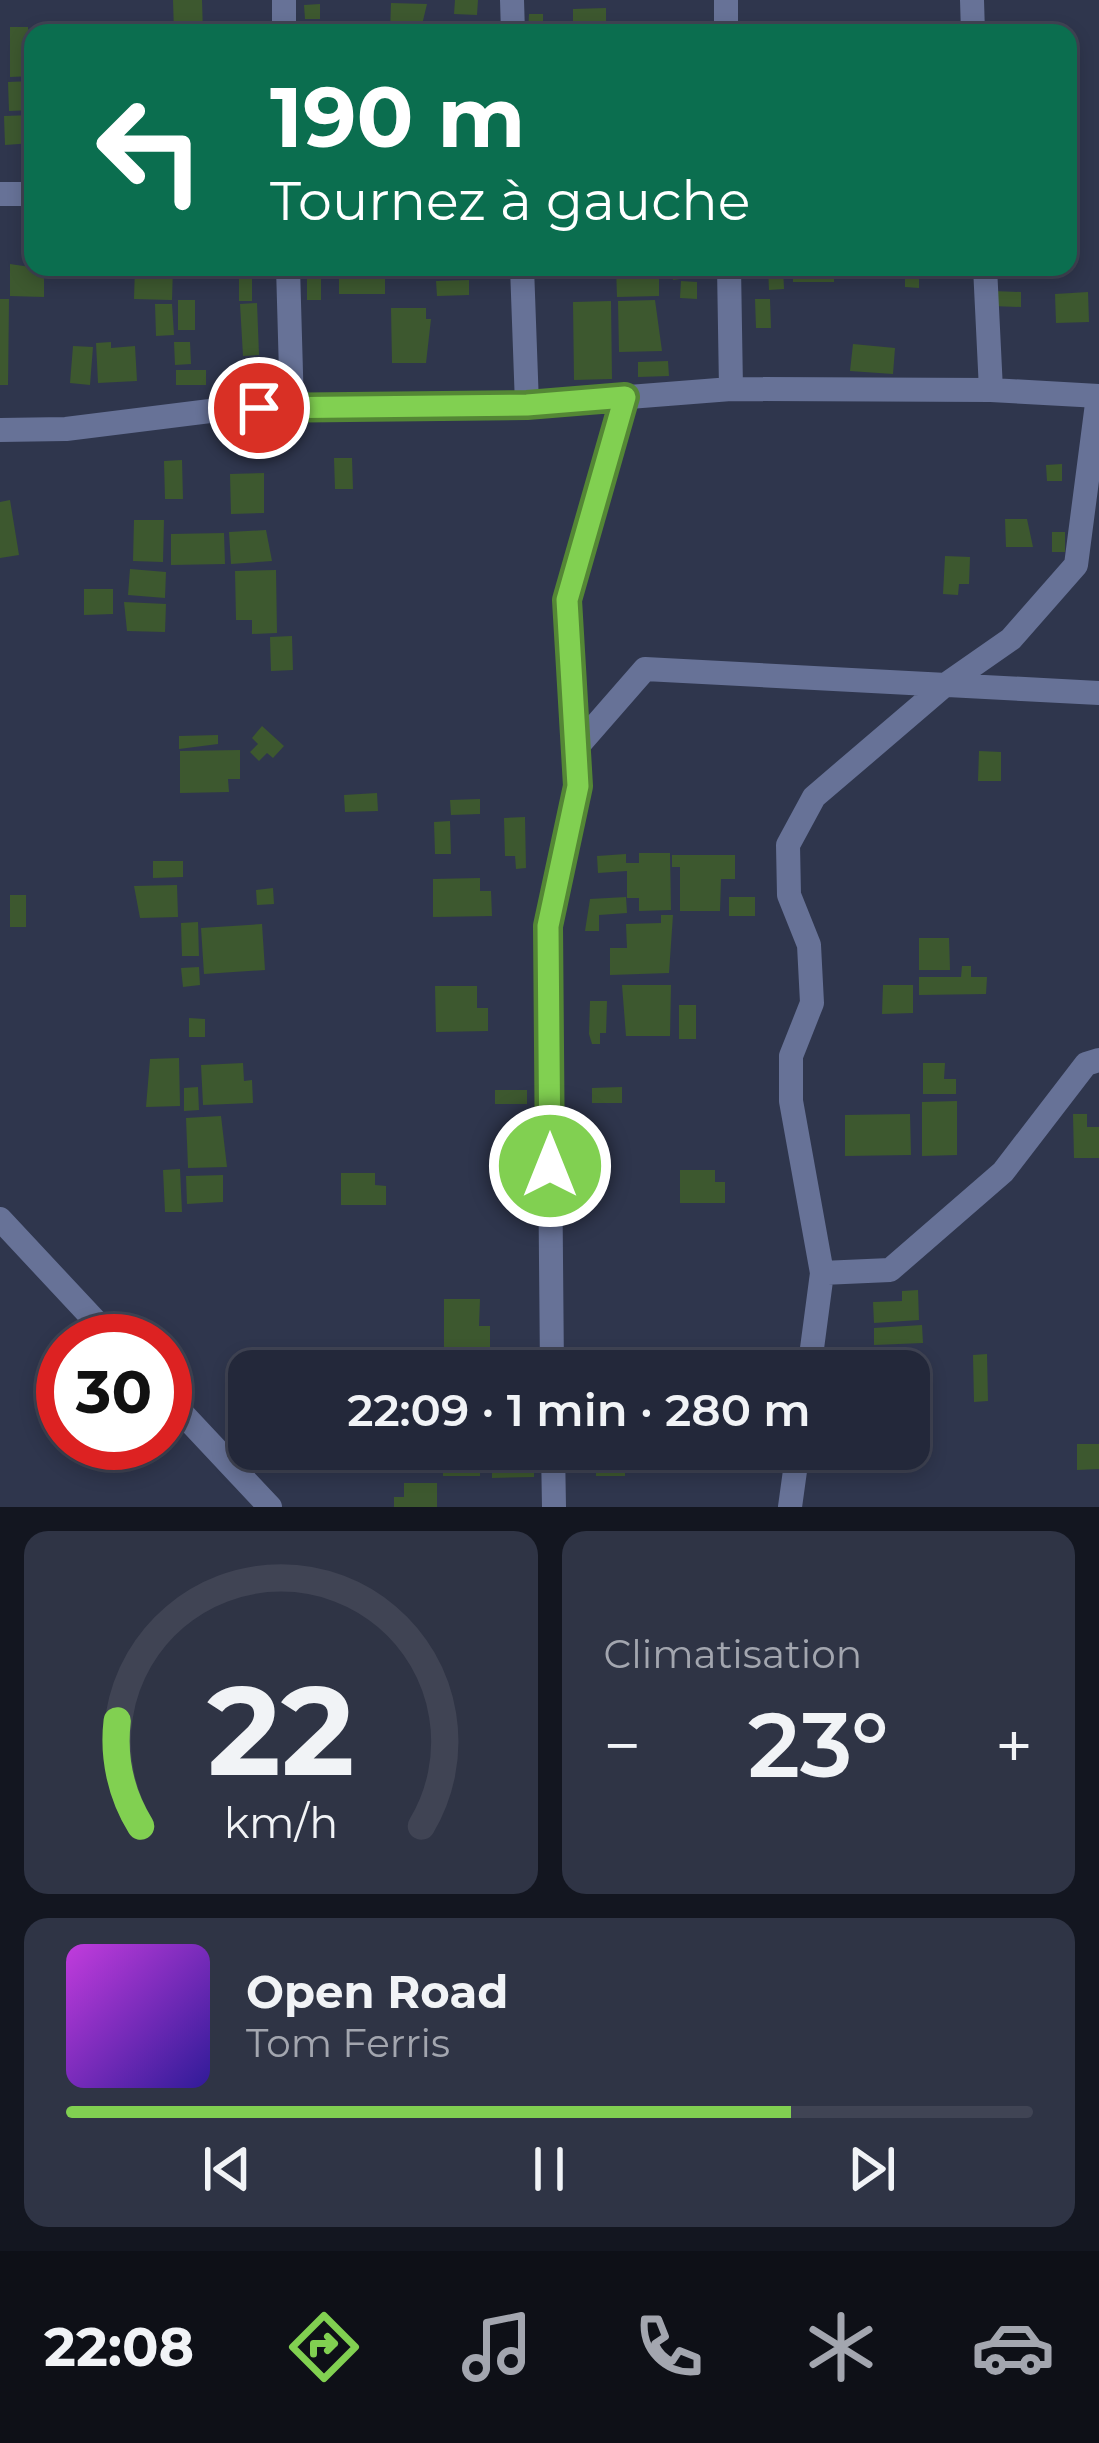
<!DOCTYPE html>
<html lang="fr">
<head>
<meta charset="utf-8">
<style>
  :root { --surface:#23283a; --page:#2f3445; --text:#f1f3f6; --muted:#a3a6af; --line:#404454; --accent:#81d051 }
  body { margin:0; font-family:Montserrat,sans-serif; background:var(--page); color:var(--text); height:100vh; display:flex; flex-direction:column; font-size:45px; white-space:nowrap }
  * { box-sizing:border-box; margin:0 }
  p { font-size:39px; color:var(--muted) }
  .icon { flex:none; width:66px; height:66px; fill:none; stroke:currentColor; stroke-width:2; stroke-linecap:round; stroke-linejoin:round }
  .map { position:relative; height:1507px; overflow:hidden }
  .drawer { display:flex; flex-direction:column; gap:24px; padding:24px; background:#131620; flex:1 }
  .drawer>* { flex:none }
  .guide { position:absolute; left:24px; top:24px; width:1053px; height:252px; border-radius:24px; box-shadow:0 6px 18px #0003,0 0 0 3px var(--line); background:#0b6e4f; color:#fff; overflow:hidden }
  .speed { position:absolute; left:36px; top:1314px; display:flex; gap:24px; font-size:60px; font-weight:700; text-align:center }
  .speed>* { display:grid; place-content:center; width:156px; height:156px; border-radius:50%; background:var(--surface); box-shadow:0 6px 18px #0003,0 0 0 3px var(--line); line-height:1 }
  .speed .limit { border:18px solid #d22; background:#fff; color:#111 }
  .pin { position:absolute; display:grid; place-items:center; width:102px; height:102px; color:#fff; margin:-51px; border:6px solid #fff; border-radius:50%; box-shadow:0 3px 12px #0007 }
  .me { position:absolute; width:132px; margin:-66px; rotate:0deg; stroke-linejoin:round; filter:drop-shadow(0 0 9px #0008) }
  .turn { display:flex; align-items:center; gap:42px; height:252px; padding:0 48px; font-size:54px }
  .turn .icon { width:156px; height:156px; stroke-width:2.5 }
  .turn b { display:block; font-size:84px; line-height:102px }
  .big { font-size:90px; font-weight:600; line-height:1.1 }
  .drawer .card { flex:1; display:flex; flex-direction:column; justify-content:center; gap:18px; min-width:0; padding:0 42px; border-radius:24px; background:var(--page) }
  .drawer .dial { align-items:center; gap:0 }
  .dial svg { height:312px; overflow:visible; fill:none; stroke:var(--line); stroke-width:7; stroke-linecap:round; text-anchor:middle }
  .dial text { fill:var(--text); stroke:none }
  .song { display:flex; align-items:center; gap:36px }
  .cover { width:144px; height:144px; border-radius:18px; background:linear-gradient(135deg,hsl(290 70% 55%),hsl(250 70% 35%)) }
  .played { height:12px; border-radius:6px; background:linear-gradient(90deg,var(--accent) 75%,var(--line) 75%) }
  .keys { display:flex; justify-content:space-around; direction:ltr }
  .heat { display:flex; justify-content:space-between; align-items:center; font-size:66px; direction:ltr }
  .drawer .tiles { flex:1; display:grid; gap:24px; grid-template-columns:1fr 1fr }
  .card:last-child { grid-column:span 2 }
  .trip { position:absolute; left:228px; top:1350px; width:702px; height:120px; border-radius:24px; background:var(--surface); box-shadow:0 6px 18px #0003,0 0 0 3px var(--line); font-weight:600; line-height:120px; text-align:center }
  .tabs { display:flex; height:192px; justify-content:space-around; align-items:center; background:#0e1017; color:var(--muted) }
  .tabs .icon { width:84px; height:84px }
  .tabs .current { color:var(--accent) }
  .tabs b { font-size:54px; color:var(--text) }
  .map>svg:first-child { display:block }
</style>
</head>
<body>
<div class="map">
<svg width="1099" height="1507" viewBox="0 0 1099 1507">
  <rect width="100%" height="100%" fill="#2f364d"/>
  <path fill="#3d582f" d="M173,0h29l1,33h-29z
    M455,0h23l-1,15 -23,-1z
    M391,3l36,1 -7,29h-30z
    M320,4v15h-15l-1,-14z
    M606,8v25h-33v-24z
    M529,14h14v19h-15z
    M10,27h18l5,49 -23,1z
    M33,81v29l-24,1 -1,-29z
    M33,115v28l-28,2 -1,-29z
    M10,264l34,5v28l-34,-1z
    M135,267h38l-1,33 -38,-1z
    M339,267h46v27h-46z
    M616,267h32v12h11v17l-42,1z
    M671,267h28l1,9 -27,4z
    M768,267h15l1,22 -15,1z
    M793,267h41v15h-41z
    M905,267h14v21l-14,-1z
    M307,270h14v30h-14z
    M239,272l13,1v28h-13z
    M469,280v15l-32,1 -1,-15z
    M681,281l16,1v17l-17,-1z
    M993,291l28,1v15l-29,-1z
    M1088,292l1,30 -33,1 -1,-29z
    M0,299h9l-1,86h-8z
    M755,299h15l1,29h-15z
    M178,300h17v30h-17z
    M655,300l7,51 -43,1 -1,-51z
    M611,301l1,78 -38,1 -1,-78z
    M257,303l2,52 -16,1 -3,-52z
    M155,304h17l2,31 -18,1z
    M391,308h35v11h5l-5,44h-34z
    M111,342v6l24,-2 2,35 -39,2 -2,-40z
    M174,342h16l1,22 -16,1z
    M853,344l42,4 -2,26 -43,-3z
    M73,346l20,1 -3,38 -20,-2z
    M668,361l1,15 -31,1v-15z
    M176,370h30v15h-30z
    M334,458h18l1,31h-18z
    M182,460l1,39h-18l-1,-38z
    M1062,464v17h-15l-1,-16z
    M264,473v40l-33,1 -1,-40z
    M10,500l9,55 -19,3v-56z
    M1005,519h22l6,28h-27z
    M134,520h30l-1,42 -30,-1z
    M266,530l6,31 -41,3 -2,-32z
    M1052,532h13v20h-13z
    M224,533l1,31 -54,1v-31z
    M945,556l25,1 -1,27h-10l-1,11 -15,-1z
    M130,569l36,3 -1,26 -37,-3z
    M276,570l1,63 -25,1v-14h-16l-1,-49z
    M84,589h29v25l-29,1z
    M124,602l42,2 -1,28 -38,-1z
    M292,636l1,34 -22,1 -1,-34z
    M262,726l22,20 -11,12 -6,-5 -8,8 -9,-9 8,-8 -6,-6z
    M218,735v9l-39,5v-13z
    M240,750v29h-12l1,13 -49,1v-42z
    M979,751l22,1v29h-23z
    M377,793l1,18 -33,1 -1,-17z
    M480,799v15l-29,1 -1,-15z
    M525,817l1,51 -10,1 -1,-13h-10l-1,-38z
    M450,821l1,33h-16l-1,-32z
    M639,853h31l1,57 -32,1v-13h-12v-27l-29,2 -1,-17 29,-2v9h13z
    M672,855h63v24h-14l-1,32h-40v-44h-8z
    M153,861h30v16l-30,1z
    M480,878v13h11l1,25 -59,1v-38z
    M177,885l1,32 -38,1 -6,-32z
    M273,888l1,16 -17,1 -1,-15z
    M10,895h16v32h-16z
    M626,897l1,16 -28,2v16h-14l5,-32z
    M729,897h26v19h-26z
    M661,915h12l-4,58 -59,2v-27h17l-1,-24 35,-1z
    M198,922l1,34h-17l-1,-33z
    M262,924l3,46 -61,4 -3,-46z
    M919,938h30l1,32h-31z
    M962,966h9v11h16l-1,17 -67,1v-18h42z
    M199,967l1,18 -17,2 -2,-19z
    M622,985h49l-1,51h-44z
    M883,985h30v28l-31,1z
    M435,986h42v22h11v23l-52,1z
    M590,1001h17l-1,32h-6v11h-8l-3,-10z
    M679,1005h17v34h-17z
    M189,1018l16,1v18h-16z
    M179,1058l1,48 -34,1 4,-48z
    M243,1063l1,18 8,-1 1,23 -50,2 -2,-40z
    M923,1063h22l-1,16h12v15h-33z
    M198,1087l1,23 -15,1v-23z
    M622,1087v16h-30v-15z
    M495,1090h32v14h-32z
    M957,1101v54l-35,1v-54z
    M910,1114l1,41 -66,1v-41z
    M1073,1114h14v13h12v31h-25z
    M221,1116l6,51 -39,1 -2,-50z
    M180,1169l2,43h-17l-2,-42z
    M680,1170h35v12h10v21h-45z
    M341,1173h34v12l11,1v19h-45z
    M223,1175v27l-36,2 -1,-28z
    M918,1290l1,30 -45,3 -1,-21 29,-1v-10z
    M444,1299h36l-1,27h11v23l-46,-1z
    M922,1325l1,18 -49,2v-17z
    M595,1351h24l1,15 -24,1z
    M987,1354l1,47 -14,1 -1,-47z
    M1077,1444h22v25l-22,1z
    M443,1449h37v27h-37z
    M492,1449h42v28l-42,1z
    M596,1449h29v27h-29z
    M687,1449h21v6l2,-6h11l-6,4v17h-29z
    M742,1449h25l1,23h-26z
    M404,1483h33v24h-43v-10h10z"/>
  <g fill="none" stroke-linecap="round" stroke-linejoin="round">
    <path stroke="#677297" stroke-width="24" d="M284,0v33
      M512,0l1,33
      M726,0v33
      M972,0l1,33
      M0,194h33
      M288,267l4,141
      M522,267l5,138
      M729,267l2,122
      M985,267l6,123
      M0,430l66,-1 160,-20 301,-4 204,-16 260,1 108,6
      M576,748l69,-79 454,24
      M0,1219l114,122
      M822,1273l-31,-172v-45l21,-53 -3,-58 -20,-50 -1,-50 26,-48 131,-112 66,-46 65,-74 22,-169
      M552,1371l-4,-445 30,-140 -11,-186 58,-203
      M809,1371l13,-98 68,-3 113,-98 83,-108 13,-4
      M165,1395l105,112
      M553,1449l1,58
      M790,1507l8,-58"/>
  </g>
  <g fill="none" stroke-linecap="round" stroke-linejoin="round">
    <defs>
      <path id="route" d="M259,408l268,-3 98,-8 -58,203 11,186 -30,140 2,240"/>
    </defs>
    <use href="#route" stroke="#548735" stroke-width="30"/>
    <use href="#route" stroke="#81d051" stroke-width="21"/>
  </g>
</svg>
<div class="speed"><div class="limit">30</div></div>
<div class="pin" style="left:259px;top:408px;background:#d93025"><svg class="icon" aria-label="arrive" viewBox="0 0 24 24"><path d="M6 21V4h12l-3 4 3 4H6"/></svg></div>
<svg class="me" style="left:550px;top:1166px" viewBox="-20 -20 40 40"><circle r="17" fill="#81d051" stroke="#fff" stroke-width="3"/><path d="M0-11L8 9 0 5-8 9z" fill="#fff"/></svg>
<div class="trip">22:09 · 1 min · 280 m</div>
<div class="guide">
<div class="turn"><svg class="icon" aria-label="left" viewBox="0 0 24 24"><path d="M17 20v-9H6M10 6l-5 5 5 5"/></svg><div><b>190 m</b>Tournez à gauche</div></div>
</div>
</div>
<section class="drawer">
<div class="tiles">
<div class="card dial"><svg viewBox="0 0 100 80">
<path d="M14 69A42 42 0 1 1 86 69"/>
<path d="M14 69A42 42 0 0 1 8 42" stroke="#81d051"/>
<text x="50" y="56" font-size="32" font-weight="700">22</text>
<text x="50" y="72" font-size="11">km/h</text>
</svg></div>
<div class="card"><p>Climatisation</p>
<div class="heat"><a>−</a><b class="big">23°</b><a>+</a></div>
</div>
<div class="card">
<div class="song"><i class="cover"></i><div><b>Open Road</b><p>Tom Ferris</p></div></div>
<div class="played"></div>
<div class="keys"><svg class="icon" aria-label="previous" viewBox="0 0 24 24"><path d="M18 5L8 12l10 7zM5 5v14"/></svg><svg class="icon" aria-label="pause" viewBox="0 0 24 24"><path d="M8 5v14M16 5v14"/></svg><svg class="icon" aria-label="next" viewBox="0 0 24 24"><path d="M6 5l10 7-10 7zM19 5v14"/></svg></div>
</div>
</div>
</section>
<nav class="tabs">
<b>22:08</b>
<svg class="icon current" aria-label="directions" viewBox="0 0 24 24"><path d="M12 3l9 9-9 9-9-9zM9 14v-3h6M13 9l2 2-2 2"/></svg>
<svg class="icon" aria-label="music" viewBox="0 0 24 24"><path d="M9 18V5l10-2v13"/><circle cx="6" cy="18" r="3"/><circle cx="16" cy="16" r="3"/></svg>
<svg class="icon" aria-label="phone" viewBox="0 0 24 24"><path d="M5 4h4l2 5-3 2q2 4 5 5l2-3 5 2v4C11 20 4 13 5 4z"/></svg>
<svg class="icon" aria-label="climate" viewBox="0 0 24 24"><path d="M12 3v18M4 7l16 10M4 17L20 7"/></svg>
<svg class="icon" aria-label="car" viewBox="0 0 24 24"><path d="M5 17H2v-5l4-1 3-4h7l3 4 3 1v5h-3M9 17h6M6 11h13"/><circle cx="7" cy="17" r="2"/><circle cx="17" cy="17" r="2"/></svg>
</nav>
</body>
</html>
